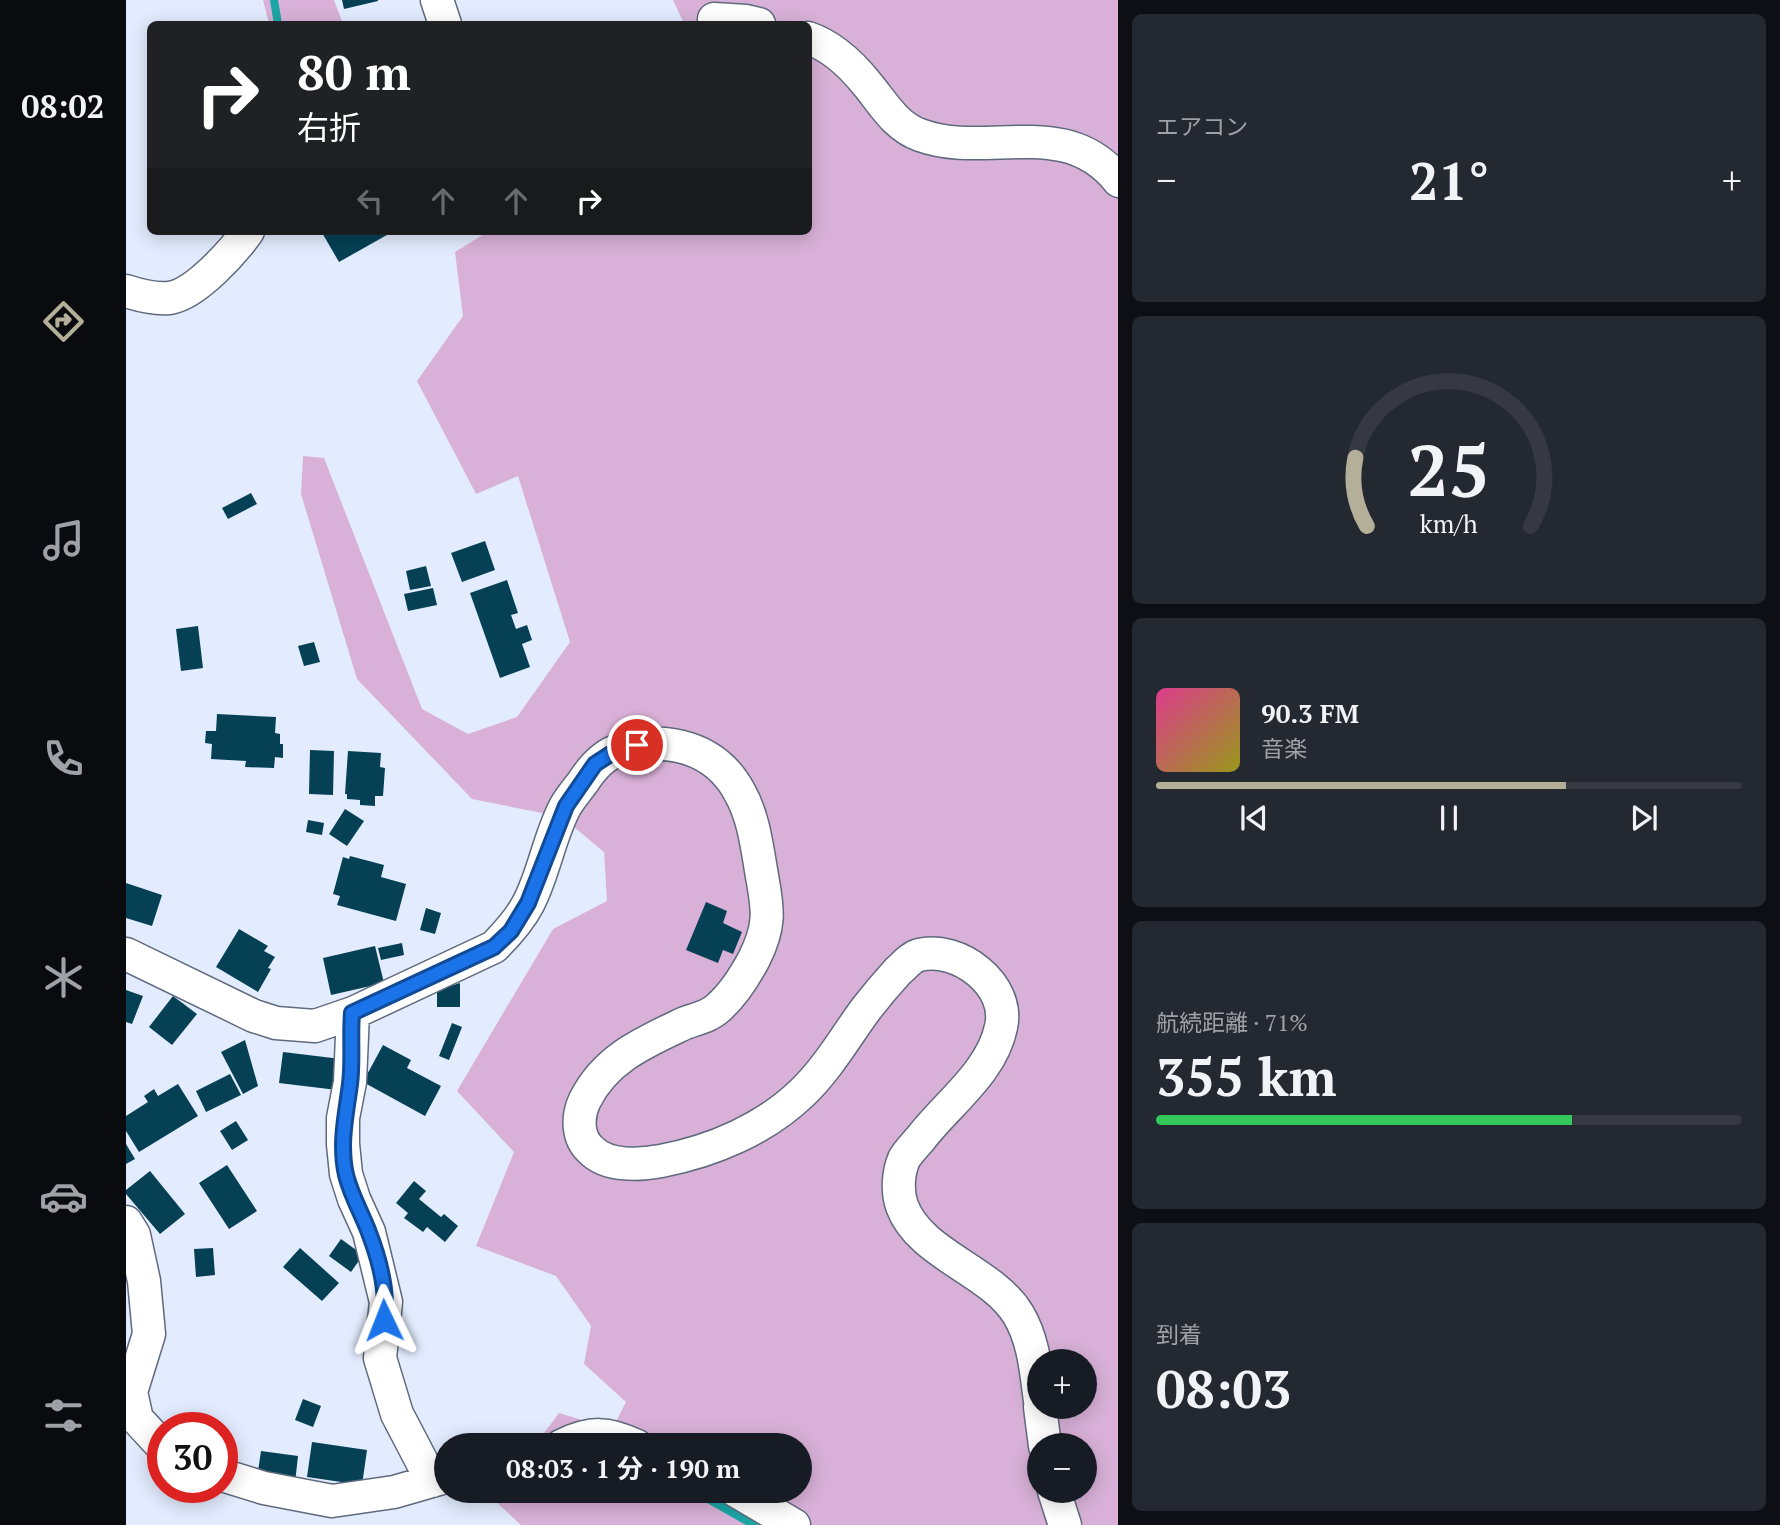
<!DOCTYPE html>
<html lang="ja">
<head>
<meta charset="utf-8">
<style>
  :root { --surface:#171b24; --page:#242831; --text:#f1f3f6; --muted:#9ea1a6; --line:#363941; --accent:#b3af99 }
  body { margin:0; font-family:"PT Serif","Noto Sans JP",serif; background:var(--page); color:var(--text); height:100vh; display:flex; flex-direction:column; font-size:26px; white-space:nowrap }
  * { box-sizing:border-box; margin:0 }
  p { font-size:23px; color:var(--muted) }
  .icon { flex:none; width:38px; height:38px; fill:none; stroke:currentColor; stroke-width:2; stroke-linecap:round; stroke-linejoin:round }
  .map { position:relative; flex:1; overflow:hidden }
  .drawer { display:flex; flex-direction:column; gap:14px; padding:14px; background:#0d0f14; width:662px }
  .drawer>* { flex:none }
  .banner { position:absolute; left:21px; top:21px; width:665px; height:214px; border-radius:10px; box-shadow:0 4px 18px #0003; background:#202124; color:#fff; overflow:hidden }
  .controls { position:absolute; left:901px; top:1349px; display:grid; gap:14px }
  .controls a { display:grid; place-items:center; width:70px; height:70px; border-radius:50%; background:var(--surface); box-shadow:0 4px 18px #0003; font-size:35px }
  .speed { position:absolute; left:21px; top:1412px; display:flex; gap:14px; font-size:35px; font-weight:700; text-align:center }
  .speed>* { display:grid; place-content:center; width:91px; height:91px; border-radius:50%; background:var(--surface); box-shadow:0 4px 18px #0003; line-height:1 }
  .speed .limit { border:10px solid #d22; background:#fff; color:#111 }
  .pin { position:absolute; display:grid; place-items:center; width:60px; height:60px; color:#fff; margin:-30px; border:4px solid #fff; border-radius:50%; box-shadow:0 2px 7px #0007 }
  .me { position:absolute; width:77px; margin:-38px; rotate:358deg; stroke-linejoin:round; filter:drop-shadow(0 0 5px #0008) }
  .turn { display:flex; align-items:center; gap:24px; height:147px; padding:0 35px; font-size:32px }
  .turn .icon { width:91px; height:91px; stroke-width:2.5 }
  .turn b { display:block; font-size:49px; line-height:60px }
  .lanes { display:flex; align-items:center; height:66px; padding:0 35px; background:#0003; justify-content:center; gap:35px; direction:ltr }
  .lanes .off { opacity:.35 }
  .big { font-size:52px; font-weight:700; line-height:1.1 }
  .drawer .card { flex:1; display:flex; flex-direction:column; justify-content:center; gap:10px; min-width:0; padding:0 24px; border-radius:10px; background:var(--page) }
  .drawer .dial { align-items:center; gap:0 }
  .dial svg { height:182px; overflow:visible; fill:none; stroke:var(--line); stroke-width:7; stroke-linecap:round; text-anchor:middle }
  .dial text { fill:var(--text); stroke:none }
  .song { display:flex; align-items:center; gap:21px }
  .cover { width:84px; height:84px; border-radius:10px; background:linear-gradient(135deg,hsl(330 70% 55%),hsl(60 70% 35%)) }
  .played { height:7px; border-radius:4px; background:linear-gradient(90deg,var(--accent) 70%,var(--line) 70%) }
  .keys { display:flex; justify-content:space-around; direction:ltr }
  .heat { display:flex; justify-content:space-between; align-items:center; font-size:38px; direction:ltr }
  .charge { height:10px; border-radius:5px; background:linear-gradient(90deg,#34c759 71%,var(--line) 0) }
  .trip { position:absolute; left:308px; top:1433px; width:378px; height:70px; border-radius:35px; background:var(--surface); box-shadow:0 4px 18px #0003; font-weight:700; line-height:70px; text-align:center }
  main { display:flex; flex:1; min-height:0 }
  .tab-bar { display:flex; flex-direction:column; width:126px; justify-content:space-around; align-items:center; background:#090b0e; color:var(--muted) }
  .tab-bar .icon { width:49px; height:49px }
  .tab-bar .active { color:var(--accent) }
  .tab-bar b { font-size:32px; color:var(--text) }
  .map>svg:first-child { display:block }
</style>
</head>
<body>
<main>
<nav class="tab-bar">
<b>08:02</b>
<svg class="icon active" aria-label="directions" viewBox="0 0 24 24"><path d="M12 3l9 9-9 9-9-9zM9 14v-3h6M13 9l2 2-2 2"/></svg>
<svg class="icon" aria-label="music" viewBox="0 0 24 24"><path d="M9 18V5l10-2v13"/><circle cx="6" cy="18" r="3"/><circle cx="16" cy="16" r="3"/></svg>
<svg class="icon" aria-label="phone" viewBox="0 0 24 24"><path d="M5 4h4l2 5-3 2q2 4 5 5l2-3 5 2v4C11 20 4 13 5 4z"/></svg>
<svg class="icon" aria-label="climate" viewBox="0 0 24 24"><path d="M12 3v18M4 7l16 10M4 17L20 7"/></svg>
<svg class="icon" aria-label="car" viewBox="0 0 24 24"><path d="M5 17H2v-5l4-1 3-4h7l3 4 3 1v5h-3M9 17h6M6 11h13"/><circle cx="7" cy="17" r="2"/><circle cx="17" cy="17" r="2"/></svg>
<svg class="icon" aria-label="filters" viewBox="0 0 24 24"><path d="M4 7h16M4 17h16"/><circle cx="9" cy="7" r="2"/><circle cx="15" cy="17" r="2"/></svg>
</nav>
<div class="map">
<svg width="993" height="1525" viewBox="0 0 993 1525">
  <rect width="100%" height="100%" fill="#e2ecfe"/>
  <path fill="#d9b1d8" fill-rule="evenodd" d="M137,0h71l9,24h-74z
    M547,0h445v1525h-597l-27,-25 6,-9h300v-45l-265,-1 24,-32 53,16 14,-27 -42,-38 7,-38 -35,-50 -80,-30 38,-94 -57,-61 96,-162 54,-28 -3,-49 -42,-35 -90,-18 -115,-120 -56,-185 2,-38 21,2 98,251 46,25 49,-17 53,-75 -52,-166 -42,18 -59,-113 46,-65 -8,-64 34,-21h319v-207h-124zM914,1362h45v45h-45zM914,1446h45v45h-45z"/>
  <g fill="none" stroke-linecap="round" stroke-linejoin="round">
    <path stroke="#1ca6a5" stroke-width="8" d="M148,0l4,24
      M568,1491l60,34"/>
  </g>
  <path fill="#054054" d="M216,0h36v1l-34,8z
    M195,231h73l-55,31z
    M125,493l6,11 -29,15 -6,-11z
    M359,541l10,29 -33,12 -11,-29z
    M300,566l5,20 -21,4 -4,-19z
    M381,580l11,33 -7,2 5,14 11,-4 5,15 -10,4 8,23 -30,11 -30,-85z
    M307,588l4,17 -29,6 -4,-17z
    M72,626l5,42 -22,3 -5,-42z
    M188,642l6,20 -16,4 -6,-20z
    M91,714l59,3 -1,16 5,1v10h3v14l-8,-1 -1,11 -29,-1 1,-6 -35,-2 1,-15 -7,-1 1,-12h10z
    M184,750l24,1 -1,44 -24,-1z
    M222,751l33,2 -1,14 5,1 -2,28h-8v10l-15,-1v-5l-13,-1v-5h-2z
    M219,809l19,12 -17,25 -18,-12z
    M182,820l16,3 -2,12 -16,-3z
    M224,856l34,9 -3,12 25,7 -10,37 -59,-16 3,-9 -7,-2 10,-37 6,2z
    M0,883l36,12 -10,31 -26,-8z
    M580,902l21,9 -4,12 19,9 -9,22 -10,-4 -5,13 -32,-13z
    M300,908l15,5 -6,21 -15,-4z
    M113,929l29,17 -4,5 11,6 -7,11 3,1 -13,23 -42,-25z
    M276,943l2,12 -23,5 -3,-12z
    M249,946l9,37 -53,12 -8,-37z
    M334,983v24h-23v-17z
    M0,990l17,6 -11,28 -6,-2z
    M47,996l24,18 -25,31 -23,-18z
    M326,1023l10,4 -13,33 -10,-4z
    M119,1040l13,46 -15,8 -22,-42z
    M257,1045l28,15 -4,8 34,18 -16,30 -62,-34z
    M157,1052l58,7 -4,31 -58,-7z
    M104,1074l11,21 -35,17 -10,-21z
    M52,1084l20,32 -59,36 -13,-21v-15l22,-14 -4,-6 10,-7 4,7z
    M110,1121l12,19 -16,10 -12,-19z
    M0,1144l9,15 -9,5z
    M101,1165l30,46 -28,18 -30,-46z
    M24,1171l35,43 -25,20 -34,-40v-4z
    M288,1181l12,10 -7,8 22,18 3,-3 14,12 -13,16 -18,-15 -4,5 -19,-14 4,-5 -12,-10z
    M215,1239l22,16 -12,17 -22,-16z
    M87,1248l2,27 -19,2 -2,-28z
    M174,1248l39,35 -17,18 -39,-34z
    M177,1399l18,7 -8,21 -18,-7z
    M186,1442l55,8 -5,35 -55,-8z
    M135,1451l37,5 -3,27 -38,-5z"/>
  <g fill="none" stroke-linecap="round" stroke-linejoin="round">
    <defs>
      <path id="minor" d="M311,0l8,24
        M588,19l32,2 13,3
        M682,38c24,8 43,26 59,46 16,19 28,42 53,51 67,25 145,-22 199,46
        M0,291c12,4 30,8 43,7 26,-3 65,-47 79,-67
        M0,954l128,62 22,7 39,3 38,-13 141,-66c13,-13 25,-26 34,-43 16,-30 21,-67 37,-97 5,-9 12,-17 18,-25 9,-14 20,-27 36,-32 47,-15 97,-3 121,43 12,21 16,47 20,71 6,39 14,56 -6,95 -9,17 -21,36 -36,49 -8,8 -22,11 -33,15 -40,19 -79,35 -100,77 -8,16 -8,38 6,50 16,17 49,15 70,11 52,-10 104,-32 142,-69 25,-24 43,-56 63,-83 10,-13 21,-26 32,-38 6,-5 13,-14 21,-16 39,-10 92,30 82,72 -9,45 -54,77 -80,111 -6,7 -13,14 -17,21 -6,14 -7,33 -2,47 18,49 89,64 116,108 16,26 18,58 22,87
        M227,1013l-3,69 -7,36v26l3,30 8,25 15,33 17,70 -6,56 17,56 35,67
        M0,1222l8,13 10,46 5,53 -18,58 6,27 26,28
        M914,1407l5,39
        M435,1446c30,-15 47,-14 76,0
        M96,1475l42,13 68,13 62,-9 52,-15
        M610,1491l58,34
        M928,1491l11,34"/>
    </defs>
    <use href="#minor" stroke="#5f6a7d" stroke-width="35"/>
    <use href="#minor" stroke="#fff" stroke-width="32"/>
  </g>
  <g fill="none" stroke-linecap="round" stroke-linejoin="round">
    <defs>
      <path id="route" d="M258,1320c4,-29 -5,-62 -16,-90 -7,-18 -17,-35 -22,-55 -7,-31 0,-60 4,-91 3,-23 0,-47 2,-71l142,-66 17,-16 17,-28 38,-97 29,-42 20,-13 22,-6"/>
    </defs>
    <use href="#route" stroke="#114b97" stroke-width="18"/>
    <use href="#route" stroke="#1a73e8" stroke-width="12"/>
  </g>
</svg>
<div class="controls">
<a>+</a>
<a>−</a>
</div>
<div class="speed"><div class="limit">30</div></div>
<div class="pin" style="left:511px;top:745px;background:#d93025"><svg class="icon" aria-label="arrive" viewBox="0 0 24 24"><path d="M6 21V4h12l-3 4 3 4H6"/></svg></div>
<svg class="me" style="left:258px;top:1320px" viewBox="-20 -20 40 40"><path d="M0-17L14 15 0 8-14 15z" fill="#1a73e8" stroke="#fff" stroke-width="4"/></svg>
<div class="trip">08:03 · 1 分 · 190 m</div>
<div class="banner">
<div class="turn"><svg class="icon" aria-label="right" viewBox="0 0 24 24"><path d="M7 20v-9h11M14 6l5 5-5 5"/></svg><div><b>80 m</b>右折</div></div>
<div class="lanes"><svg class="icon off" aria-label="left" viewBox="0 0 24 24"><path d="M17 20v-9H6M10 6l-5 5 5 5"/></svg><svg class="icon off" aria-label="ahead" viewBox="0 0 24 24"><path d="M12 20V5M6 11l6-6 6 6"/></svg><svg class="icon off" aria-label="ahead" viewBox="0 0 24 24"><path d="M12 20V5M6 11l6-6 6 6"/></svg><svg class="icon" aria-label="right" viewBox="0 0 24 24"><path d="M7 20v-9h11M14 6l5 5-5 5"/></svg></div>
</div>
</div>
<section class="drawer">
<div class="card"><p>エアコン</p>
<div class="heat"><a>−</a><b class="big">21°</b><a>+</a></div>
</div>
<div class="card dial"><svg viewBox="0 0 100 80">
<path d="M14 69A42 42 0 1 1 86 69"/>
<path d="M14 69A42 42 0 0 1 9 39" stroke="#b3af99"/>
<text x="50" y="56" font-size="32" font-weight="700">25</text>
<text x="50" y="72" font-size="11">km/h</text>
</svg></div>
<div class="card">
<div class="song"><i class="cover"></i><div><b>90.3 FM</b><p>音楽</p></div></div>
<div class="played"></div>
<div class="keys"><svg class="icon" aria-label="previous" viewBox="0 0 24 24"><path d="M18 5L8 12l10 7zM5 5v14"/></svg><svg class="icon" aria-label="pause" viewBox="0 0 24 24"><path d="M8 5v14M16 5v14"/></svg><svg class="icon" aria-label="next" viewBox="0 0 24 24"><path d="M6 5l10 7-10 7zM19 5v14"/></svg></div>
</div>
<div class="card"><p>航続距離 · 71%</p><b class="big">355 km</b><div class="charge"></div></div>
<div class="card"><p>到着</p><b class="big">08:03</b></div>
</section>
</main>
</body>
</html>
